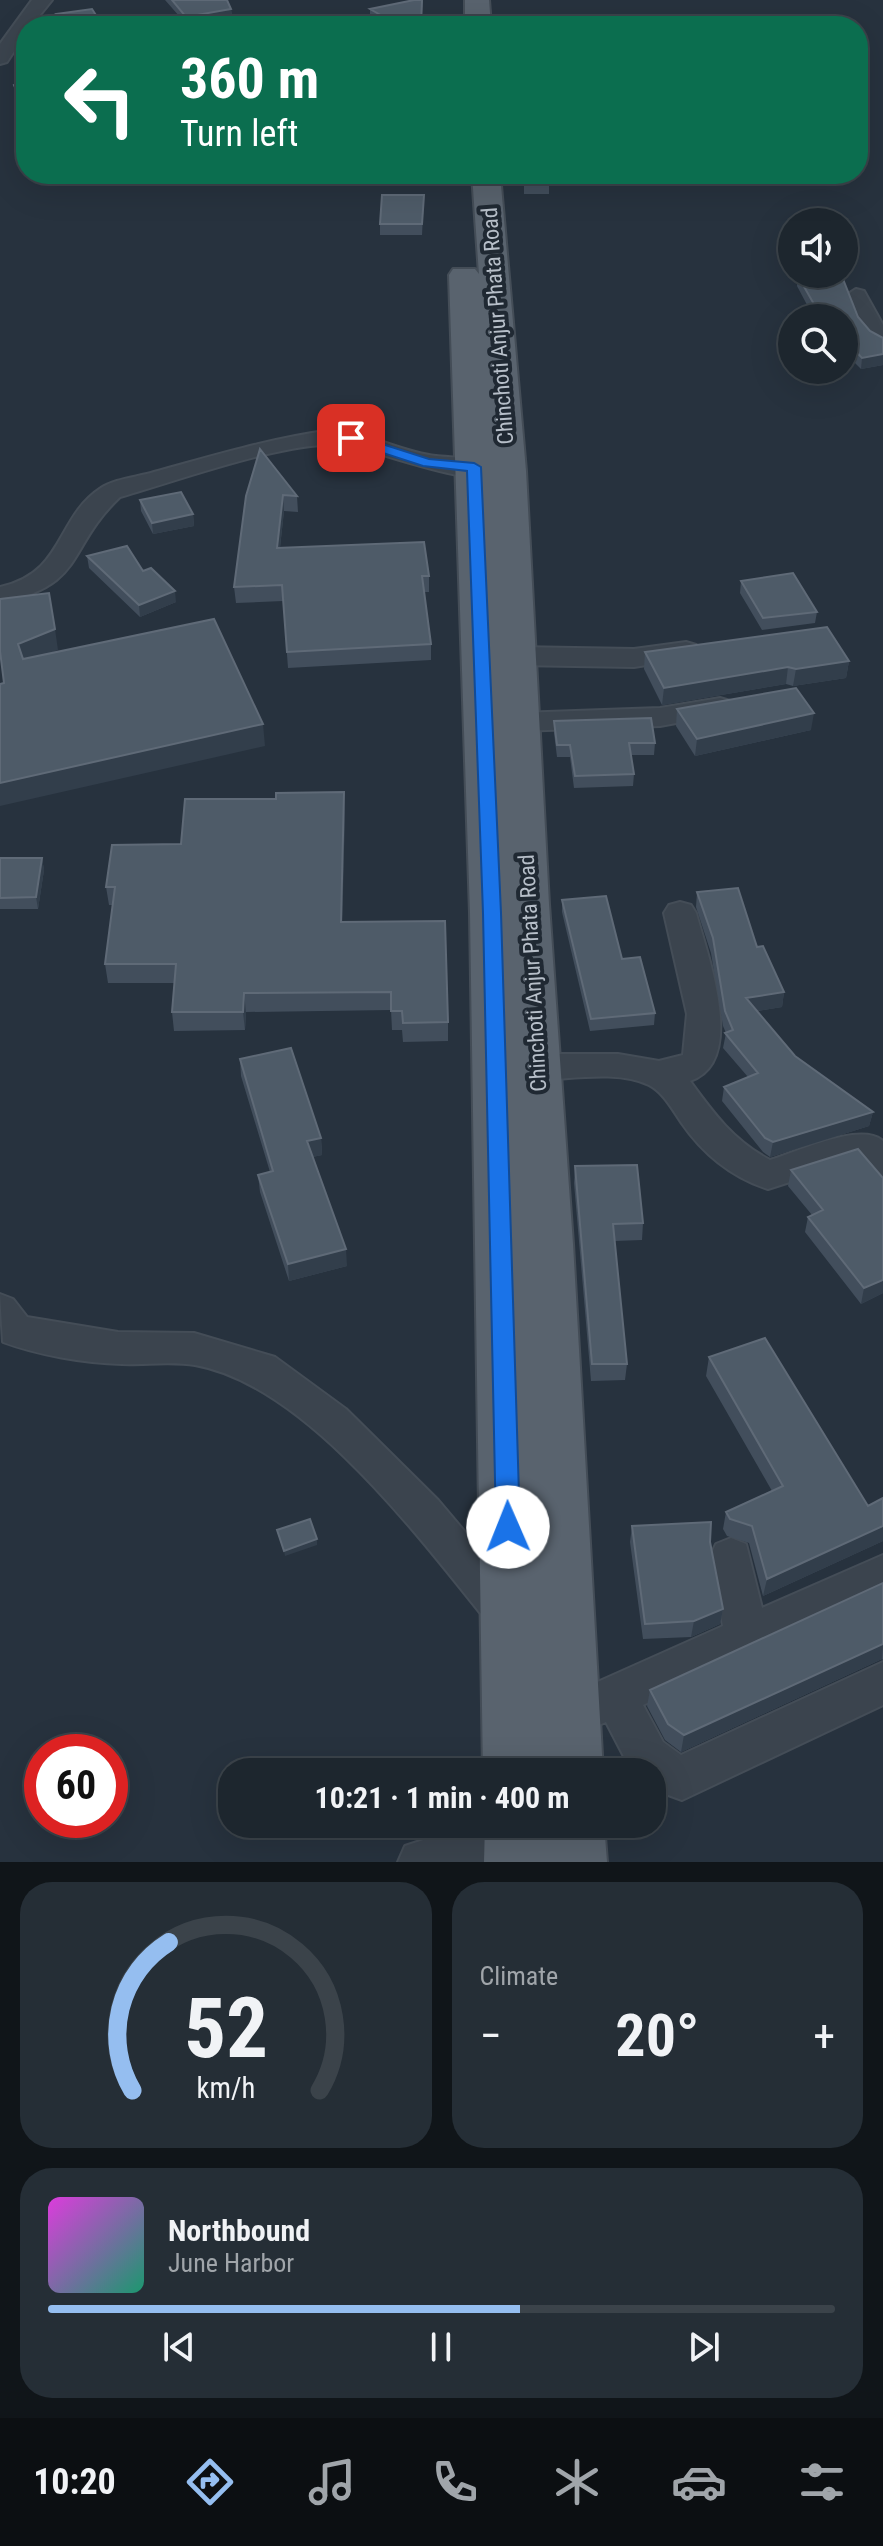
<!DOCTYPE html>
<html lang="en">
<head>
<meta charset="utf-8">
<style>
  :root { --surface:#1d262e; --page:#252e36; --text:#f1f3f6; --muted:#a0a5aa; --line:#3b434a; --accent:#95bef0 }
  body { margin:0; font-family:"Roboto Condensed",sans-serif; background:var(--page); color:var(--text); height:100vh; display:flex; flex-direction:column; font-size:30px; white-space:nowrap }
  * { box-sizing:border-box; margin:0 }
  p { font-size:26px; color:var(--muted) }
  .icon { flex:none; width:44px; height:44px; fill:none; stroke:currentColor; stroke-width:2; stroke-linecap:round; stroke-linejoin:round }
  .map { position:relative; height:1862px; overflow:hidden }
  .side { display:flex; flex-direction:column; gap:20px; padding:20px; background:#101519; flex:1 }
  .side>* { flex:none }
  .top-card { position:absolute; left:16px; top:16px; width:852px; height:168px; border-radius:32px; box-shadow:0 8px 32px #0002,0 0 0 2px var(--line); background:#0b6e4f; color:#fff; overflow:hidden }
  .tools { position:absolute; left:778px; top:208px; display:grid; gap:16px }
  .tools a { display:grid; place-items:center; width:80px; height:80px; border-radius:50%; background:var(--surface); box-shadow:0 8px 32px #0002,0 0 0 2px var(--line); font-size:40px }
  .speed { position:absolute; left:24px; top:1734px; display:flex; gap:16px; font-size:40px; font-weight:700; text-align:center }
  .speed>* { display:grid; place-content:center; width:104px; height:104px; border-radius:50%; background:var(--surface); box-shadow:0 8px 32px #0002,0 0 0 2px var(--line); line-height:1 }
  .speed .limit { border:12px solid #d22; background:#fff; color:#111 }
  .pin { position:absolute; display:grid; place-items:center; width:68px; height:68px; color:#fff; margin:-34px; border-radius:16px; box-shadow:0 4px 12px #0006 }
  .me { position:absolute; width:88px; margin:-44px; rotate:359deg; stroke-linejoin:round; filter:drop-shadow(0 0 6px #0008) }
  .turn { display:flex; align-items:center; gap:28px; height:168px; padding:0 32px; font-size:36px }
  .turn .icon { width:104px; height:104px; stroke-width:2.5 }
  .turn b { display:block; font-size:56px; line-height:68px }
  .big { font-size:60px; font-weight:700; line-height:1.1 }
  .side .card { flex:1; display:flex; flex-direction:column; justify-content:center; gap:12px; min-width:0; padding:0 28px; border-radius:32px; background:var(--page) }
  .side .dial { align-items:center; gap:0 }
  .dial svg { height:208px; overflow:visible; fill:none; stroke:var(--line); stroke-width:7; stroke-linecap:round; text-anchor:middle }
  .dial text { fill:var(--text); stroke:none }
  .song { display:flex; align-items:center; gap:24px }
  .cover { width:96px; height:96px; border-radius:12px; background:linear-gradient(135deg,hsl(300 70% 55%),hsl(160 70% 35%)) }
  .played { height:8px; border-radius:4px; background:linear-gradient(90deg,var(--accent) 60%,var(--line) 60%) }
  .keys { display:flex; justify-content:space-around; direction:ltr }
  .heat { display:flex; justify-content:space-between; align-items:center; font-size:44px; direction:ltr }
  .side .tiles { flex:1; display:grid; gap:20px; grid-template-columns:1fr 1fr }
  .card:last-child { grid-column:span 2 }
  .trip { position:absolute; left:218px; top:1758px; width:448px; height:80px; border-radius:32px; background:var(--surface); box-shadow:0 8px 32px #0002,0 0 0 2px var(--line); font-weight:700; line-height:80px; text-align:center }
  .menu { display:flex; height:128px; justify-content:space-around; align-items:center; background:#0c0f12; color:var(--muted) }
  .menu .icon { width:56px; height:56px }
  .menu .current { color:var(--accent) }
  .menu b { font-size:36px; color:var(--text) }
  .map>svg:first-child { display:block }
</style>
</head>
<body>
<div class="map">
<svg width="883" height="1862" viewBox="0 0 883 1862">
  <rect width="100%" height="100%" fill="#27323e"/>
  <g fill="none" stroke-linecap="round" stroke-linejoin="round">
    <defs>
      <path id="street" d="M32,0h20l-21,26h-5v7l-19,29 -7,2v-20z
        M856,289l8,2 19,34v22c-20,-5 -31,-33 -38,-51z
        M332,430c37,2 68,22 104,26 16,2 64,2 73,14 -19,27 -136,-22 -164,-25 -55,-6 -168,36 -225,52 -55,52 -32,87 -120,106v-16c65,-14 55,-69 101,-99 13,-9 37,-11 53,-16 59,-16 117,-34 178,-42z
        M686,642l10,3 4,6 -4,6 -62,10 -118,-2 -10,-3 -4,-6 4,-6 10,-3 118,2z
        M720,698l10,3 4,6 -4,6 -70,13 -141,5 -10,-2 -4,-7 4,-7 10,-2 141,-5z
        M680,902l11,3 5,8c11,41 52,149 -6,168 24,33 44,60 80,79 27,-8 91,-39 113,-19v38l-13,-4 -15,-14 -87,28c-37,-12 -65,-35 -87,-67 -9,-13 -17,-29 -32,-37 -30,-15 -78,-6 -111,-5l-12,-4 -5,-9 5,-9 12,-4h80l41,7 24,-6 4,-41 -23,-101 5,-8z
        M0,1294l13,5 14,18 91,15 76,1 81,24 71,52 92,91 86,102 6,14 -6,14 -15,6 -15,-6c-70,-86 -186,-245 -299,-265 -24,-4 -50,0 -73,-1 -38,-1 -84,-9 -119,-22z
        M731,1538l15,6 16,64 121,-53v39l-240,111 20,37 18,13 202,-93v43l-201,95 -30,-11v-17h-20l-26,-50 -36,15 -15,-6 -7,-15 7,-15 168,-75 -13,-69 6,-13z
        M457,1829c25,-1 47,10 57,33h-116l7,-16z"/>
      <path id="primary" d="M465,0h24l2,26h-26z
        M472,174h28l26,297 23,433 24,340 30,528h-120l-13,-859 -21,-638 4,-6h22l4,5z
        M485,1824h119l3,38h-123z"/>
    </defs>
    <use href="#street" stroke="#444d57" stroke-width="4"/>
    <use href="#primary" stroke="#444d57" stroke-width="4"/>
    <use href="#street" fill="#3b444e" fill-rule="evenodd"/>
    <use href="#primary" fill="#59636e" fill-rule="evenodd"/>
  </g>
  <path fill="#424e5c" d="M165,0h62l4,9 1,8 -45,8z
    M423,0l-2,26h-38l-13,-7v-10z
    M56,14l47,12h-44z
    M26,81v37l-10,-24 -2,-9z
    M524,174l25,9v11h-25z
    M424,195l-2,40h-42v-11z
    M798,276l60,41 12,14 13,7v27l-22,4 -17,-17v-34h-30l-17,-32z
    M260,449l37,47 1,16 -14,-1 -4,37 149,28v16h-5l7,52v16l-143,8 -5,-67 -47,2 -2,-16z
    M140,500l53,14 1,12 -41,8 -12,-23z
    M87,556l56,15 33,31 -36,15 -51,-49z
    M741,581l76,31 -2,11 -53,7 -22,-37z
    M645,652l204,9 -3,17 -53,8 -7,-2 -124,21 -18,-36z
    M677,709l134,21 -116,26 -19,-30z
    M554,721l101,22 -1,12h-23l3,19 -1,12 -59,2 -4,-31h-13l-3,-24z
    M345,811l-3,111 106,100v19l-45,1 -1,-12h-10l-1,-20 -145,2 -1,18 -71,1 -2,-19 3,-29h-67l-3,-19 8,-59h-4l-3,-18 75,-43z
    M0,858h42l2,12 -6,39h-38z
    M697,892l60,55 27,45 -2,15 -25,4 38,45 78,56 -4,14 -99,31 -7,-5 -41,-51 2,-14 24,-10 -25,-29 3,-15 -3,-7 -12,-73 -15,-46z
    M562,900l60,59 33,54 -1,12 -64,6 -28,-119z
    M240,1059l81,79 1,17 -10,2 35,109 -58,15 -29,-89 -2,-17 12,-3 -29,-96z
    M858,1149l25,144 -22,11 -56,-72 3,-15 4,-2 -24,-29 3,-16z
    M575,1166l68,57 -1,17 -28,1 13,123 -2,16 -34,1 -17,-198z
    M709,1357l159,149 15,-8v43l-120,55 -14,-53 -22,-7 -4,-7 3,-17 46,-21 -66,-115z
    M632,1526l78,16 13,67 -3,15 -29,13 -48,2 -13,-97z
    M883,1583v77l-1,-1 -201,93 -16,-12 -18,-34 3,-16z"/>
  <path fill="#323e4b" d="M231,9l1,8 -45,8 -1,-8z
    M883,354v11l-22,4 1,-11z
    M283,495l1,16 -6,53 -1,-16z
    M193,514l1,12 -41,8 -1,-11z
    M175,591l1,11 -36,15 -1,-12z
    M55,629l3,21 -36,15 -4,-21z
    M849,661l-3,17 -53,8 3,-17z
    M788,667l-2,17 -124,21 2,-17z
    M814,713l-3,17 -116,26 2,-17z
    M263,724l2,22 -265,60v-23z
    M344,792l1,19 -3,130 -1,-19z
    M42,858l2,12 -6,39 -2,-12z
    M784,992l-2,15 -38,6 2,-15z
    M244,993l2,19 -1,18 -2,-18z
    M873,1112l-4,14 -99,31 3,-15z
    M321,1138l1,17 -14,3 -1,-17z
    M346,1249l1,17 -58,15 -1,-17z
    M883,1280v13l-22,11 3,-16z
    M883,1526v15l-120,55 4,-17z
    M317,1539v6l-32,11 -1,-5z
    M723,1609l-3,15 -29,13 3,-16z
    M883,1644l-1,15 -201,93 3,-17z"/>
  <path fill="#4e5b68" stroke="#5f6a77" stroke-width="2" d="M172,0h55l4,9 -45,8z
    M414,0h8l-1,26h-21l-30,-17z
    M92,9l11,17h-39l-8,-12z
    M26,81v31l-12,-27z
    M524,174h25v9h-25z
    M382,195h42l-2,29h-42z
    M820,274h21l17,43 12,14 13,7v16l-21,4 -18,-19v-21h-21l-4,-5 -21,-37z
    M260,449l37,47 -14,-1 -6,53 147,-6 5,34h-7l9,68 -144,8 -5,-67 -48,2 12,-91z
    M181,492l12,22 -41,9 -12,-23z
    M127,546l16,25 8,-3 24,23 -36,14 -52,-49z
    M793,573l24,39 -54,6 -22,-37z
    M49,593l6,36 -37,15 5,15 191,-40 49,105 -263,59v-99l4,-1 -4,-32v-52z
    M827,627l22,34 -53,8 -8,-2 -124,21 -19,-36z
    M796,688l18,25 -117,26 -20,-30z
    M651,718l4,25h-26l5,31 -59,2 -5,-31h-13l-3,-24z
    M344,792l-3,130 104,-1 3,101 -45,1 -1,-12h-11v-19l-147,1 -1,19h-71l4,-48h-71l10,-77h-9l6,-42 69,-1 4,-45h91v-6z
    M0,858h42l-6,39 -36,1z
    M738,888l19,59 6,-1 21,46 -38,6 49,58 78,56 -100,30 -8,-4 -41,-51 34,-14 -33,-40 8,-3 -8,-19 -12,-73 -16,-46z
    M606,896l16,63 18,-2 15,56 -64,6 -29,-119z
    M291,1048l30,90 -14,3 39,108 -58,15 -30,-89 15,-4 -33,-112z
    M858,1149l25,29v102l-19,8 -56,-71 15,-7 -32,-40z
    M637,1165l6,58 -30,1 14,140h-35l-17,-198z
    M765,1338l103,168 15,-8v28l-116,53 -15,-53 -22,-7 -4,-7 57,-26 -74,-129z
    M310,1519l7,20 -33,12 -7,-21z
    M711,1522l-1,20 13,67 -29,12 -49,3 -13,-98z
    M883,1583v61l-199,91 -16,-11 -18,-34z"/>
  <path fill="#1a73e8" stroke="#114b97" stroke-width="2" d="M351,434l78,25 45,4 7,4 20,446 19,614 -4,7 -8,3 -8,-3 -4,-7 -13,-614 -16,-442 -44,-5 -77,-25 -2,-3z"/>
  <g text-anchor="middle" stroke-width="8" stroke-linejoin="round" paint-order="stroke">
    <g font-size="22" fill="#b7bfc9" stroke="#202933">
      <text transform="translate(497 326) rotate(-94)" y="8">Chinchoti Anjur Phata Road</text>
      <text transform="translate(532 973) rotate(-93)" y="8">Chinchoti Anjur Phata Road</text>
    </g>
  </g>
</svg>
<div class="tools">
<a><svg class="icon" aria-label="sound" viewBox="0 0 24 24"><path d="M4 9h4l5-4v14l-5-4H4zM17 9q2 3 0 6"/></svg></a>
<a><svg class="icon" aria-label="search" viewBox="0 0 24 24"><circle cx="10" cy="10" r="6"/><path d="M15 15l6 6"/></svg></a>
</div>
<div class="speed"><div class="limit">60</div></div>
<div class="pin" style="left:351px;top:438px;background:#d93025"><svg class="icon" aria-label="arrive" viewBox="0 0 24 24"><path d="M6 21V4h12l-3 4 3 4H6"/></svg></div>
<svg class="me" style="left:508px;top:1527px" viewBox="-20 -20 40 40"><circle r="19" fill="#fff"/><path d="M0-13L10 11 0 6-10 11z" fill="#1a73e8"/></svg>
<div class="trip">10:21 · 1 min · 400 m</div>
<div class="top-card">
<div class="turn"><svg class="icon" aria-label="left" viewBox="0 0 24 24"><path d="M17 20v-9H6M10 6l-5 5 5 5"/></svg><div><b>360 m</b>Turn left</div></div>
</div>
</div>
<section class="side">
<div class="tiles">
<div class="card dial"><svg viewBox="0 0 100 80">
<path d="M14 69A42 42 0 1 1 86 69"/>
<path d="M14 69A42 42 0 0 1 28 12" stroke="#95bef0"/>
<text x="50" y="56" font-size="32" font-weight="700">52</text>
<text x="50" y="72" font-size="11">km/h</text>
</svg></div>
<div class="card"><p>Climate</p>
<div class="heat"><a>−</a><b class="big">20°</b><a>+</a></div>
</div>
<div class="card">
<div class="song"><i class="cover"></i><div><b>Northbound</b><p>June Harbor</p></div></div>
<div class="played"></div>
<div class="keys"><svg class="icon" aria-label="previous" viewBox="0 0 24 24"><path d="M18 5L8 12l10 7zM5 5v14"/></svg><svg class="icon" aria-label="pause" viewBox="0 0 24 24"><path d="M8 5v14M16 5v14"/></svg><svg class="icon" aria-label="next" viewBox="0 0 24 24"><path d="M6 5l10 7-10 7zM19 5v14"/></svg></div>
</div>
</div>
</section>
<nav class="menu">
<b>10:20</b>
<svg class="icon current" aria-label="directions" viewBox="0 0 24 24"><path d="M12 3l9 9-9 9-9-9zM9 14v-3h6M13 9l2 2-2 2"/></svg>
<svg class="icon" aria-label="music" viewBox="0 0 24 24"><path d="M9 18V5l10-2v13"/><circle cx="6" cy="18" r="3"/><circle cx="16" cy="16" r="3"/></svg>
<svg class="icon" aria-label="phone" viewBox="0 0 24 24"><path d="M5 4h4l2 5-3 2q2 4 5 5l2-3 5 2v4C11 20 4 13 5 4z"/></svg>
<svg class="icon" aria-label="climate" viewBox="0 0 24 24"><path d="M12 3v18M4 7l16 10M4 17L20 7"/></svg>
<svg class="icon" aria-label="car" viewBox="0 0 24 24"><path d="M5 17H2v-5l4-1 3-4h7l3 4 3 1v5h-3M9 17h6M6 11h13"/><circle cx="7" cy="17" r="2"/><circle cx="17" cy="17" r="2"/></svg>
<svg class="icon" aria-label="filters" viewBox="0 0 24 24"><path d="M4 7h16M4 17h16"/><circle cx="9" cy="7" r="2"/><circle cx="15" cy="17" r="2"/></svg>
</nav>
</body>
</html>
